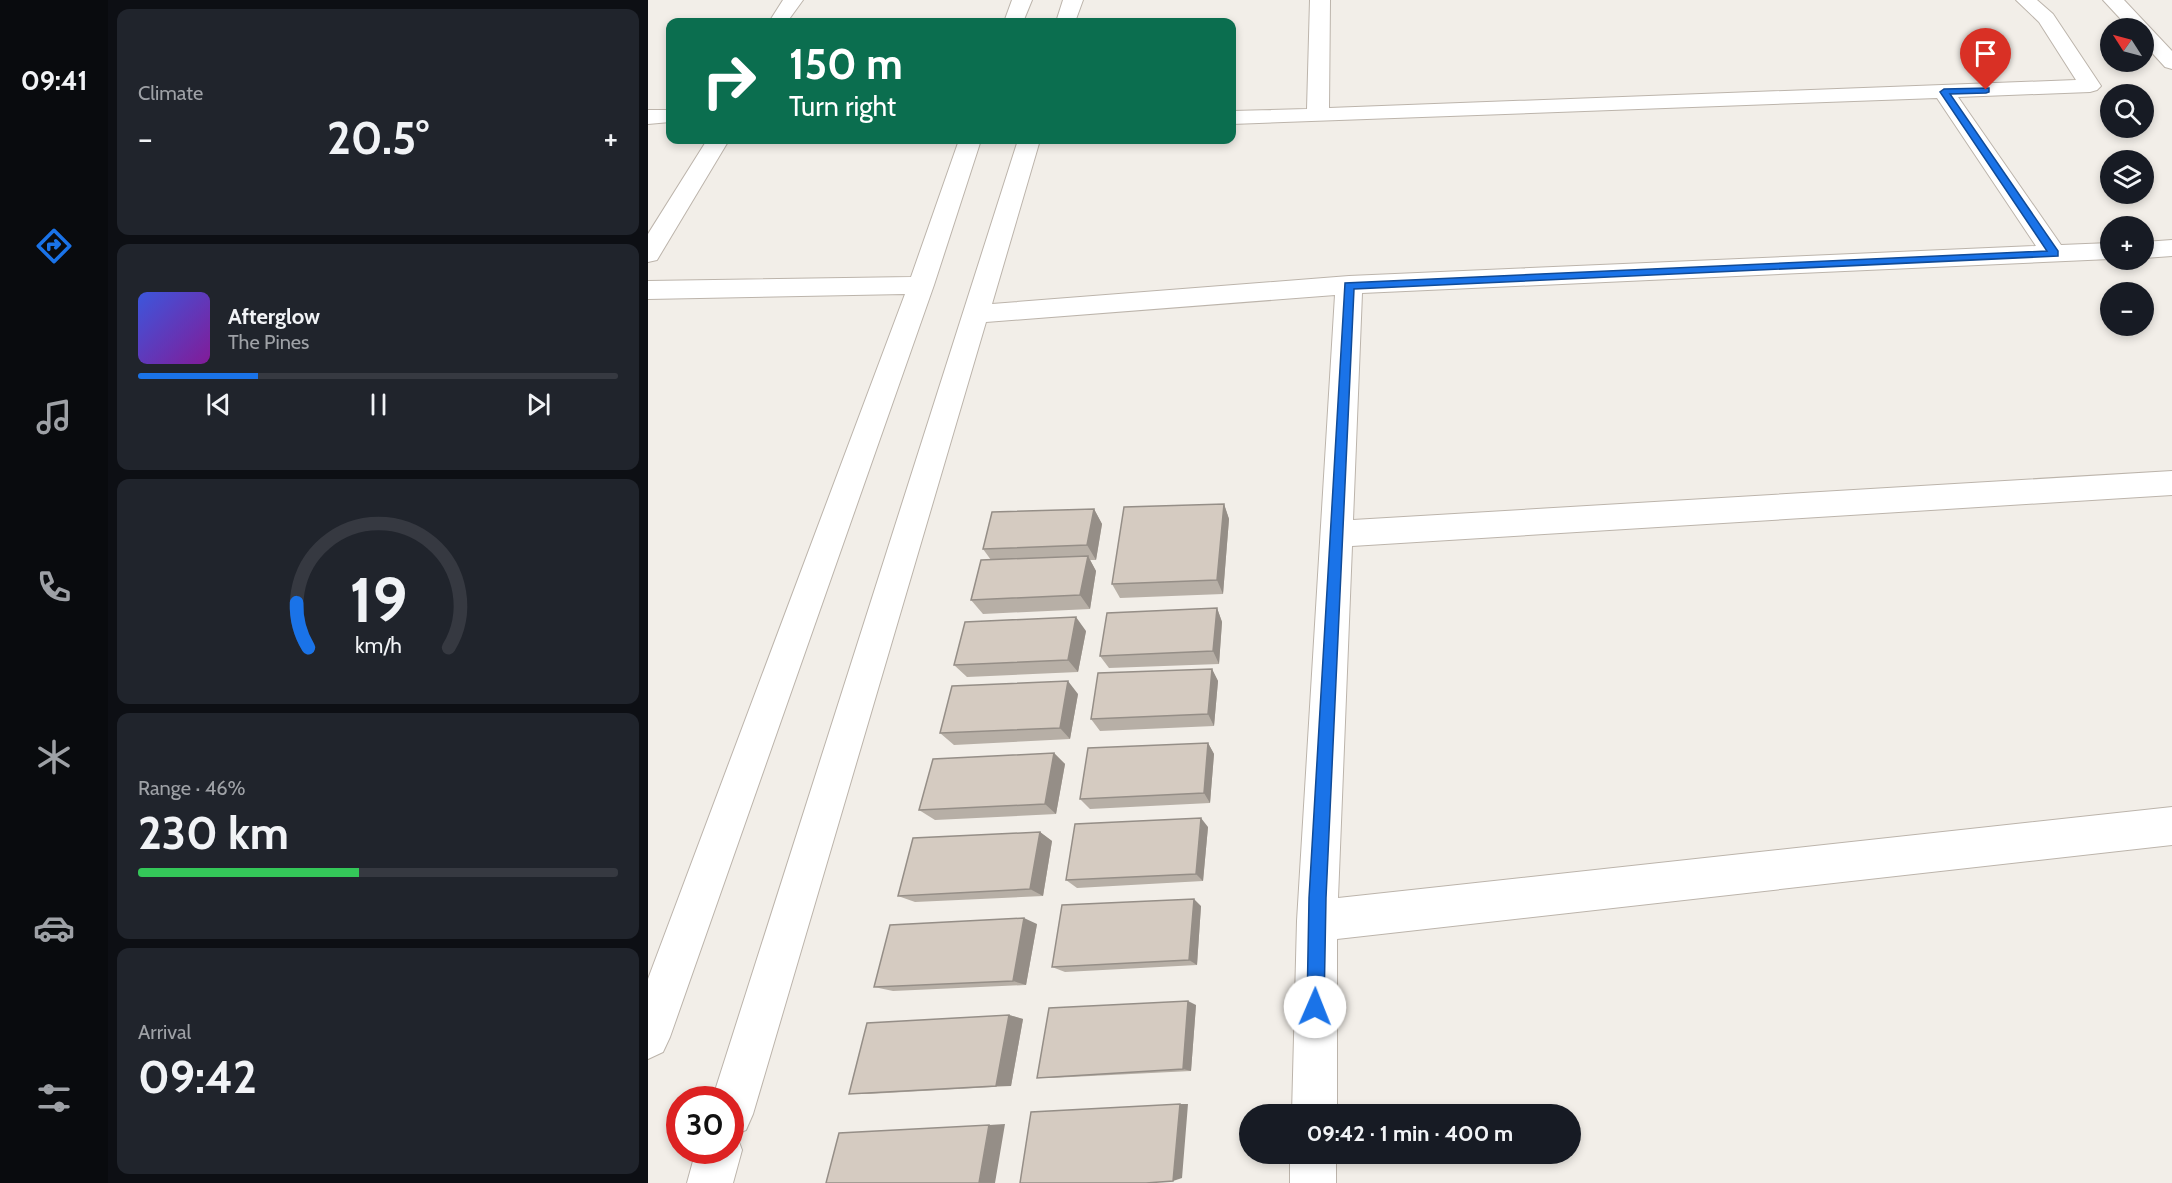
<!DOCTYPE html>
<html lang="en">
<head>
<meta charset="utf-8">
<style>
  :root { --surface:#171b24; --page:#20242c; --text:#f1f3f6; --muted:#9ea1a6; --line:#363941; --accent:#1a73e8 }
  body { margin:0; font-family:Cabin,sans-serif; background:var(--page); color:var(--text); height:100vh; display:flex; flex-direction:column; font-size:22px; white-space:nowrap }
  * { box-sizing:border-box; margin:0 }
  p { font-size:20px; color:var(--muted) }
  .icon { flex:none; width:33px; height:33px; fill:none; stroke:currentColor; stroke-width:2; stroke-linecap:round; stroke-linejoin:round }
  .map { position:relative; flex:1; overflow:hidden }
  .panel { display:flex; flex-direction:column; gap:9px; padding:9px; background:#0d0f14; width:540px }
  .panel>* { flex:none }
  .hud { position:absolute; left:18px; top:18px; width:570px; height:126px; border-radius:12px; box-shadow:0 3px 9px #0003; background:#0b6e4f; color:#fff; overflow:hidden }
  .needle { width:39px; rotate:306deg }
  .controls { position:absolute; left:1452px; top:18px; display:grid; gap:12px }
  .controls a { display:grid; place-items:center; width:54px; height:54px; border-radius:50%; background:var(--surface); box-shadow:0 3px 9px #0003; font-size:30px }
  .speed { position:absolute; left:18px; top:1086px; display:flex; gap:12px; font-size:30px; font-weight:700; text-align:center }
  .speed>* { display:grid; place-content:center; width:78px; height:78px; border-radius:50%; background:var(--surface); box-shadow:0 3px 9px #0003; line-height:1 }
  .speed .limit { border:9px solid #d22; background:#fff; color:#111 }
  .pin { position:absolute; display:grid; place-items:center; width:51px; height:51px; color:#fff; margin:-62px -26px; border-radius:50% 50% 50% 0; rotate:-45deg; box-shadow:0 0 6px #0007 }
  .pin .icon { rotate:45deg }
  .me { position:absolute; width:66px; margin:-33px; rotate:1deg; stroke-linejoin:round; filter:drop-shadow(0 0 4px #0008) }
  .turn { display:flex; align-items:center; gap:21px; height:126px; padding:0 24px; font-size:27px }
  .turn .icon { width:78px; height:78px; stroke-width:2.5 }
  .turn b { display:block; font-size:42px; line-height:51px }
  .big { font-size:45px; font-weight:700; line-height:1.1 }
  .panel .tile { flex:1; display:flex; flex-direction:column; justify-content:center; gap:9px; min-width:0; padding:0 21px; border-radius:12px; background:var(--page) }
  .panel .dial { align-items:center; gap:0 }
  .dial svg { height:156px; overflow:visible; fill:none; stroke:var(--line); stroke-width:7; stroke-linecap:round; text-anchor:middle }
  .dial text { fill:var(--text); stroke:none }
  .song { display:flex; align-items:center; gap:18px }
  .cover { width:72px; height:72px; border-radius:9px; background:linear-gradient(135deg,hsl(230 70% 55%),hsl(290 70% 35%)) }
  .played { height:6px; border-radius:3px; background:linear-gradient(90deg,var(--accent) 25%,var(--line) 25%) }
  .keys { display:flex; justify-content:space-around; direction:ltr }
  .heat { display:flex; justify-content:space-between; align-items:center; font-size:33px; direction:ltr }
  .charge { height:9px; border-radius:4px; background:linear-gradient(90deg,#34c759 46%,var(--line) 0) }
  .trip { position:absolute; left:591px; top:1104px; width:342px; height:60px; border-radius:30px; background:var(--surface); box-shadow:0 3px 9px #0003; font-weight:700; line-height:60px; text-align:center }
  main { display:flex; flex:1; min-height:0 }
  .dock { display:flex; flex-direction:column; width:108px; justify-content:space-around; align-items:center; background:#090b0e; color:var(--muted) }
  .dock .icon { width:42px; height:42px }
  .dock .current { color:var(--accent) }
  .dock b { font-size:27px; color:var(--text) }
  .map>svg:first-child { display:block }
</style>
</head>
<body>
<main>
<nav class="dock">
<b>09:41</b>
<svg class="icon current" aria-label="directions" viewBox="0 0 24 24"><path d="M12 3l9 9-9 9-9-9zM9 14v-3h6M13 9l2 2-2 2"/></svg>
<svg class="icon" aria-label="music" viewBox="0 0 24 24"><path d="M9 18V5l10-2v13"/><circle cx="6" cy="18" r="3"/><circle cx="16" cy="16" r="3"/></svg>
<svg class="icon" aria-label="phone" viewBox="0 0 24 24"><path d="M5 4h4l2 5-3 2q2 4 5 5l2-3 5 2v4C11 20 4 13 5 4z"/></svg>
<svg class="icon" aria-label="climate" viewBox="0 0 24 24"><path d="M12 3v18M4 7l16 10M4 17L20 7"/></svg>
<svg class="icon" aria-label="car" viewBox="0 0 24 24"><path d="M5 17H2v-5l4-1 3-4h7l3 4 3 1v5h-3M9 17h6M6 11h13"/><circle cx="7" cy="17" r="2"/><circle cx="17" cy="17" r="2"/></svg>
<svg class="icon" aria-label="filters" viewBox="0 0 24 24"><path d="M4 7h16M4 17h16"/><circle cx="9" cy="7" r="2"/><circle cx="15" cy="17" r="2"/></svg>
</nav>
<section class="panel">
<div class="tile"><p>Climate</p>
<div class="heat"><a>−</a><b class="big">20.5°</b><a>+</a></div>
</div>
<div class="tile">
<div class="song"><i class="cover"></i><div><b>Afterglow</b><p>The Pines</p></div></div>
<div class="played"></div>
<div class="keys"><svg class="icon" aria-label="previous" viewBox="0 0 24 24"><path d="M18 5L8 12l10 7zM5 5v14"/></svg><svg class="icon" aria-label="pause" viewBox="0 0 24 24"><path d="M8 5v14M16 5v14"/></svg><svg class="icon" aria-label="next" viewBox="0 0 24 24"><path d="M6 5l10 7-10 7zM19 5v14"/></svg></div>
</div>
<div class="tile dial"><svg viewBox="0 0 100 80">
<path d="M14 69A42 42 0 1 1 86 69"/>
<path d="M14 69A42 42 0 0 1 8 46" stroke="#1a73e8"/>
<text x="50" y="56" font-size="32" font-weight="700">19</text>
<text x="50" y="72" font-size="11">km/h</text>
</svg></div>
<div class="tile"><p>Range · 46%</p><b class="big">230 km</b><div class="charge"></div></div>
<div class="tile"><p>Arrival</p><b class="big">09:42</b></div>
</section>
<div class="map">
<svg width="1524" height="1183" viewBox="0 0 1524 1183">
  <rect width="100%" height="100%" fill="#f2eee8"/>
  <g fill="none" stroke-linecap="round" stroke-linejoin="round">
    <defs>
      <path id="minor" d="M135,0h20l-16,22h-18z
        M364,0h20l-9,22h-19z
        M415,0h20l-8,22h-19z
        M662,0h20l-1,108 747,-28 -37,-58 -23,-22h21l16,14 48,72 -4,4 -7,2 -132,5 103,148 49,-2v16l-748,34 -9,227 819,-49v24l-820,51 -14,352 834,-91v38l-835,94v175h-45l5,-193 38,-626 -349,27 -233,792 -7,16 -10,4 6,16 -9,33h-46l9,-33h34v-50h-18l306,-960h22l-48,164 357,-28 687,-30 -99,-148 -705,26v-13l75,-2z
        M1455,0h21l48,51v18l-7,-2 -21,-23v-16h-15z
        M0,110h22v12l-22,2z
        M59,140h22l-72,120 -9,2v-28z
        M311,140h22l-47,145 -264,752 -7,15 -15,7v-80l257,-685 -257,5v-18l263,-4z
        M1524,240v16l-28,2v-16z
        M642,1154h46v29h-46z"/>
    </defs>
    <use href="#minor" stroke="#bcb4ab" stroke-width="2"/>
    <use href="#minor" fill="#fff" fill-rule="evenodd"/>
  </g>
  <path fill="#b7afa6" d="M576,504l5,15 -6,75 -103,4 -8,-14z
    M446,509l8,15 -6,36h-6l6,11 -6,38 -107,5 -12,-14 20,-40 -8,-11z
    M569,608l5,14 -3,42 -110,4 -9,-12z
    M438,631l-8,41 -111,5 -13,-12z
    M564,669l6,12 -4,45 -114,5 -9,-12z
    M430,694l-8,45 -116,6 -14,-12z
    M560,743l6,11 -4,49 -120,6 -10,-10z
    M406,753l11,11 -9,50 -121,6 -16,-10z
    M560,827l-5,54 -126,7 -11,-8z
    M392,832l12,9 -9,55 -128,6 -17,-6z
    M553,906l-4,59 -132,7 -13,-5z
    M389,924l-11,61 -133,6 -19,-4z
    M548,1005l-5,66 -140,7h-14z
    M361,1015l14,4 -12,67 -142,8h-20z"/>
  <path fill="#958e87" d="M576,504l5,15 -6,75 -6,-14z
    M446,509l8,15 -6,36 -9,-15z
    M440,556l8,15 -6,38 -10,-14z
    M569,608l5,14 -3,42 -6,-13z
    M428,617l10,14 -8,41 -10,-12z
    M564,669l6,12 -4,45 -6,-12z
    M420,681l10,13 -8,45 -10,-11z
    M560,743l6,11 -4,49 -6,-10z
    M406,753l11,11 -9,50 -11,-10z
    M553,818l7,9 -5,54 -7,-7z
    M392,832l12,9 -9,55 -13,-7z
    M546,899l7,7 -4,59 -8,-5z
    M376,918l13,6 -11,61 -13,-4z
    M540,1001l8,4 -5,66 -8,-2z
    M361,1015l14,4 -12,67h-15z
    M532,1104h8l-6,74 -9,3z
    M357,1124l-10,59h-16l10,-58z"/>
  <path fill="#d5cbc1" stroke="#958e87" stroke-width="1.5" d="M576,504l-7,76 -105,4 12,-77z
    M446,509l-7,36 -104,4 9,-37z
    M440,556l-8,39 -109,5 10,-40z
    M569,608l-4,43 -113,5 7,-43z
    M428,617l-8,43 -114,5 11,-43z
    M564,669l-4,45 -117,5 7,-46z
    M420,681l-8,47 -120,5 12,-47z
    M560,743l-4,50 -124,6 8,-51z
    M406,753l-9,51 -126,6 14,-51z
    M553,818l-5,56 -130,6 9,-56z
    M392,832l-10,57 -132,7 15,-58z
    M546,899l-5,61 -137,7 10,-62z
    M376,918l-11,63 -139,6 16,-62z
    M540,1001l-5,68 -146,9 12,-70z
    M361,1015l-13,71 -147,8 18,-71z
    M532,1104l-7,77 -27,2h-126l11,-71z
    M341,1125l-10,58h-153l13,-50z"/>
  <path fill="#1a73e8" stroke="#114b97" stroke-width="1.5" d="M1341,88v4l-3,1 -36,1 108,157v5l-704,33 -28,609 -2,109 -2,6 -7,3 -6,-3 -2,-6 2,-109 36,-615 702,-32 -107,-159 4,-3z"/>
</svg>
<div class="controls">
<a><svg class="needle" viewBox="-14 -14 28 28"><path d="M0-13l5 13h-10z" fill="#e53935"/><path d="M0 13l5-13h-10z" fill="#9ea1a6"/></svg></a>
<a><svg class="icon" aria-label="search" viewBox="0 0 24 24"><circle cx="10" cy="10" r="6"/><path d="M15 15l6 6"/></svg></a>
<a><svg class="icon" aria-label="layers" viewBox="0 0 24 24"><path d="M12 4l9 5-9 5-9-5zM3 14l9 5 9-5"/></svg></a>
<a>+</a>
<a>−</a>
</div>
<div class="speed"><div class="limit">30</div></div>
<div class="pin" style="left:1338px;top:90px;background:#d93025"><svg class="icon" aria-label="arrive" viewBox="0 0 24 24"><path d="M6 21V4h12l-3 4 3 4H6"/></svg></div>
<svg class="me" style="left:667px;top:1007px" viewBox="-20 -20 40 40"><circle r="19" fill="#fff"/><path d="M0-13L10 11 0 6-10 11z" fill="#1a73e8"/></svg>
<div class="trip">09:42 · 1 min · 400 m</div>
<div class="hud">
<div class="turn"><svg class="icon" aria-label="right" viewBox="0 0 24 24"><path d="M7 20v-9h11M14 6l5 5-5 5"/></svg><div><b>150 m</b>Turn right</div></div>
</div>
</div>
</main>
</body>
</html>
